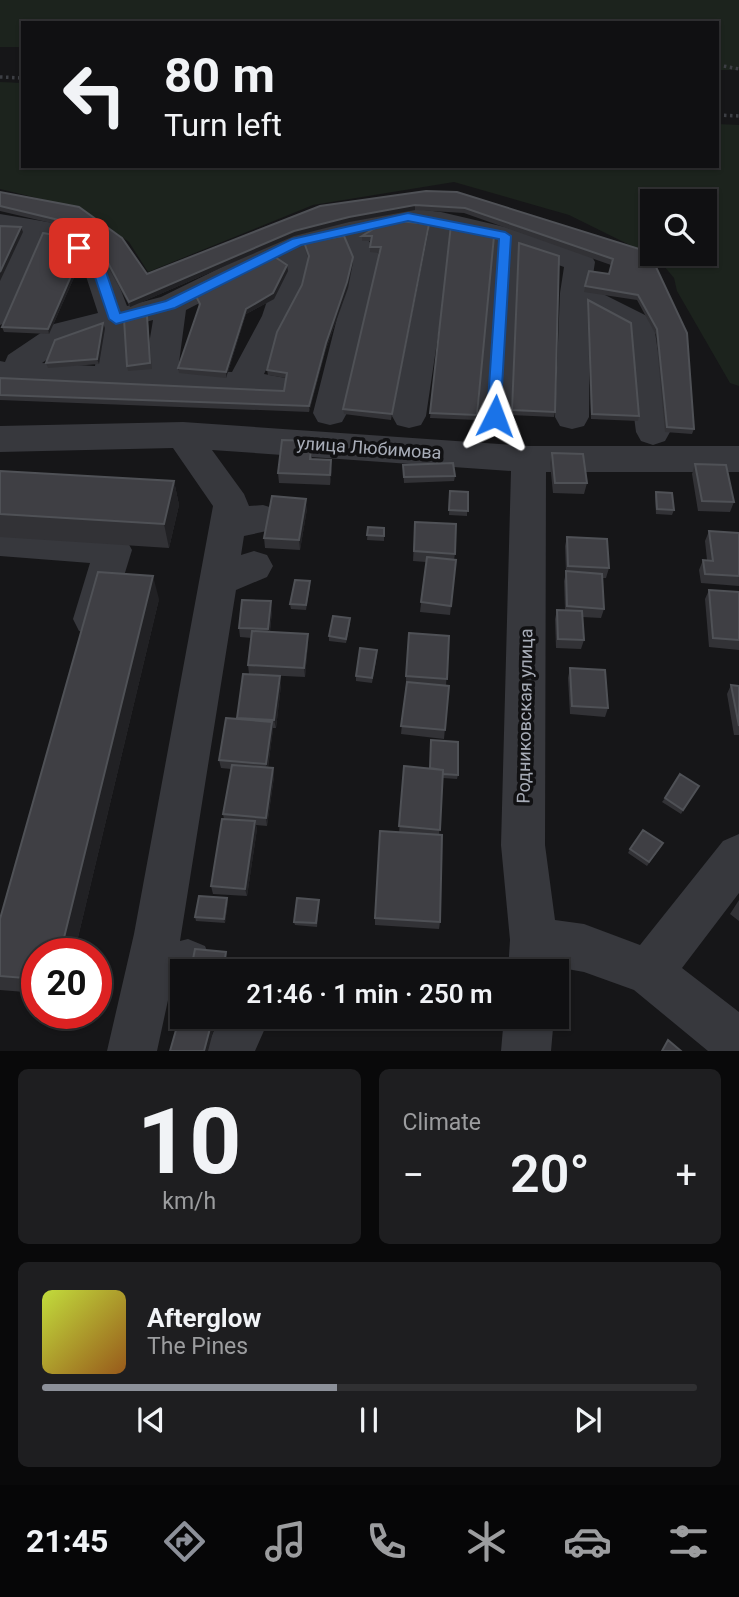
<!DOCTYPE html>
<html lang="en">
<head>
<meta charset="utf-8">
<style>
  :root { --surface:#101012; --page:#1e1e20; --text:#f1f3f6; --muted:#9c9d9f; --line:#303032; --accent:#8c9099 }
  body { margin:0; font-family:Roboto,sans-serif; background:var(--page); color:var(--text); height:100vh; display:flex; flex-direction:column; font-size:26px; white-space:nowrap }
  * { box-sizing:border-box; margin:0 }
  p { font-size:23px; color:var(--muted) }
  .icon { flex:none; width:38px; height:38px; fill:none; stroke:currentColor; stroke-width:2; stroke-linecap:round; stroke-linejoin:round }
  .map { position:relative; height:1051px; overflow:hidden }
  .side { display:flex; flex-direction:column; gap:18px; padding:18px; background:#09090a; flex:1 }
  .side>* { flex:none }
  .top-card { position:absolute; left:21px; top:21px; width:698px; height:147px; border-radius:0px; box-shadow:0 2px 5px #0004,0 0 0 2px var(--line); background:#101012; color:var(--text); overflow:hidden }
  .fabs { position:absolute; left:640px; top:189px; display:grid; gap:14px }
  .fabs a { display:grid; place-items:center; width:77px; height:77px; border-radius:0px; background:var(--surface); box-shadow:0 2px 5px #0004,0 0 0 2px var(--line); font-size:35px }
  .speed { position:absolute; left:21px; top:938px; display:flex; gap:14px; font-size:35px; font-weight:700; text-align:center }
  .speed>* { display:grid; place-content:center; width:91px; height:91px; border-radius:50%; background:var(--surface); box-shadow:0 2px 5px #0004,0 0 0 2px var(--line); line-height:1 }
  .speed .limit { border:10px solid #d22; background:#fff; color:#111 }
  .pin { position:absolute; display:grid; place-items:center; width:60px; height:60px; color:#fff; margin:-30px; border-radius:14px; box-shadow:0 4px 10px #0006 }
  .me { position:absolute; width:77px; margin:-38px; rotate:3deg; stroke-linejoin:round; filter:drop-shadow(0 0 5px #0008) }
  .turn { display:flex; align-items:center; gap:24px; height:147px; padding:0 28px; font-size:32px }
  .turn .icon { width:91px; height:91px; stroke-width:2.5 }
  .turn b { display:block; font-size:49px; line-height:60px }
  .big { font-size:52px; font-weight:600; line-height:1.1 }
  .side .widget { flex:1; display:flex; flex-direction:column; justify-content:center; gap:10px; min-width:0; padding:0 24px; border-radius:10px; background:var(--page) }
  .side .dial { align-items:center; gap:0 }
  .dial b { font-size:91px; line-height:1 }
  .song { display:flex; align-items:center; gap:21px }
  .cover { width:84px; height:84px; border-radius:10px; background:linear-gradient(135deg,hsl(70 70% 55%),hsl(30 70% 35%)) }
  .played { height:7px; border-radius:4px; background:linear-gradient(90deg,var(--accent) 45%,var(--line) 45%) }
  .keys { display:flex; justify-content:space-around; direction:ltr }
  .heat { display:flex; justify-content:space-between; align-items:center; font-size:38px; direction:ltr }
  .side .tiles { flex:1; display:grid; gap:18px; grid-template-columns:1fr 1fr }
  .widget:last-child { grid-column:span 2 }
  .trip { position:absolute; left:170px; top:959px; width:399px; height:70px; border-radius:0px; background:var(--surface); box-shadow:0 2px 5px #0004,0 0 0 2px var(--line); font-weight:600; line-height:70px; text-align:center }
  .menu { display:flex; height:112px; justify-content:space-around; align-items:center; background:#060607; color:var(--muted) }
  .menu .icon { width:49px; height:49px }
  .menu .selected { color:var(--accent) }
  .menu b { font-size:32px; color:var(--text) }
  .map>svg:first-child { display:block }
</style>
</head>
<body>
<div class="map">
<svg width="739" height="1051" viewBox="0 0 739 1051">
  <rect width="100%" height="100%" fill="#161618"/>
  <path fill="#1c231d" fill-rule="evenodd" d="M0,0h739v70h-21v-47h-695v24h-23z
    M0,82l23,1v83h695v-42l21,1v261l-9,-3 -53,-92 -3,-13 -16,-19 -89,-44 -115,-33 -141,23 -165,67 -19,-30 -47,-33 -82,-20zM653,201h52v53h-52z"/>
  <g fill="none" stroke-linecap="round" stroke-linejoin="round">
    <path stroke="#3d3f44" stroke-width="3.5" stroke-dasharray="2.5 3.5" stroke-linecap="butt" d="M718,65l21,4
      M0,77l23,1
      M718,115l21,1"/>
    <path fill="#37383d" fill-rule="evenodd" d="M408,208l33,4 64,15 86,28 4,7 -4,26 58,29 5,8 16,107 -5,9 -12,4 -12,-4 -5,-9 -13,-101 -33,-17 -1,103 -5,9 -12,3 -12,-3 -5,-9 5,-124 4,-26 -45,-16 -7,165 -5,9 -12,3 -12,-3 -5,-9 12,-174 -37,-7 -27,181 -5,9 -12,3 -12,-3 -5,-9 33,-187 -17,-3 -43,10 17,22 -35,155 -5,9 -12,3 -12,-3 -5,-9 39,-154 -13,-17 -28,6 -10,50 -37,76 22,4 5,8 -5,8 -12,4 -33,-1 -241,-12v-24l5,1 3,-7 46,-31 44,-11 -15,-46 -30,-26 -6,-1 -31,74 -5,7 -11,4v-46l20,-44 -20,-3v-18l72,12 36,30 19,50 34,-9 126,-62zM280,262l-18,54 -30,56 -54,-2 8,-60zM153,320l-8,48 -18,-1 4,-41zM99,334l-4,32 -53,-3 34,-23z
      M183,422l346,24h210v26h-193l-1,373 10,75 29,4 56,21 83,-104 16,-7v59l-57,75 57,44v39h-31l-74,-61 -50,-18 -28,-5v4h-48l2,-31 -9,-95 10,-374 -299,-21 32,44 5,12 14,-1 13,4 5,10 -5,10 -32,7 -3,19 13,-4 13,4 6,11 -6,11 -31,13 -56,351 8,-2 17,7 7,17 -3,8h-27v17l-12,3 -13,60h-50l27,-117 79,-428 -40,-58 -173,4v-26z
      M0,526l113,9 13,4 6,11 -25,81 -14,4 -14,-4 -6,-12 17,-56 -90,-7z
      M220,1017h50l-15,34h-50z
      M504,1017h50l-3,34h-50z"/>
  </g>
  <path fill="#323236" d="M426,191l223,61 45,177 -2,5 -27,-2 -9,-97 -19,-35 -53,-8 5,-21 20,3 2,-9 -147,-52 -49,-3 -66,12 -55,14 -164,71 -29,-53 -33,-27 -68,-16v-19l79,15 68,67z
    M451,225l43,11 -17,184 -47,-2z
    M429,229l-38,191 -47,-6 -1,-5 37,-156 -10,-1 1,-11h-9v-5z
    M304,242l49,20 -5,26 -22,61 -17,63 -309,-12v-22l284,13 2,-13 -18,-3 -1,-5 35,-85 6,-26 -3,-11z
    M519,248l36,164 -1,5 -43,-2z
    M80,264l-31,70 -45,-2 -2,-5z
    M287,265l1,6 -14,28 -28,15 -20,64 -47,-5 -1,-5 21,-62 -3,-10z
    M588,300l51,116 -1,5 -47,-2 -4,-114z
    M148,322l4,47 -24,2 -1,-5z
    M105,328l-6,36 -51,4 -2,-5z
    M312,441v18l20,11 -2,15 -51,-2 -1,-10z
    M552,453l35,30 -3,11 -31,-1 -3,-30z
    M695,464l39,38 -4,10 -32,-1 -6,-37z
    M403,465l52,11 -1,5 -50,2z
    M0,471l174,10 5,24 -10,43 -169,-11z
    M450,491l18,1 -1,24 -18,-1z
    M656,492l18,18 -2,5 -16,-1 -1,-17z
    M307,509l-7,41 -35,-2 -1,-10z
    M415,522l40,32 -1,6h2l-6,55 -30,-3 6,-50 -13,-1z
    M368,527l16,1v13l-17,-1z
    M709,531l30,2v53l-38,-3 -2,-13 4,-10h4l-2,-19z
    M567,537l42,31 -3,10h-4l2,31 -3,9 -19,-1 2,23 -3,9 -25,-1 -1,-29 2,-9h8l-1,-29 2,-8 -1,-27z
    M310,586l-4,24 -15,-1 -1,-5z
    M709,590l30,2v58l-30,-3 -4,-48z
    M159,599l-85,355h-37v39l-37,-3v-71z
    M272,611l-2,21 38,11 -3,34 -41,-2 17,10 -5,43h-3l-5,40h5l1,9 -7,49 -11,-1 1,4 -10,67 -34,-2 -2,-8 13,-67 -1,-5 8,-45 -10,-1 -2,-8 18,-41 12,-45 -1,-9 4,-27 -12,-1 -1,-9z
    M350,623l-4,20 -17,-2v-5z
    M449,636l-3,50h3l-5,53 -43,-5 5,-49v-9z
    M377,655l-5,28 -16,-2v-5z
    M570,668l38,40 -3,9 -35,-3 -2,-36z
    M731,685l8,1v49h-5l-7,-41z
    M404,766l54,9 -1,4 -14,-1 -4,57 1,87 -1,7 -64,-4v-7l24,-85z
    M696,791l-15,23 -19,-12 3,-4z
    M661,847l-14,19 -19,-13 2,-4z
    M227,898l1,3 -3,22 -29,-2 -1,-4z
    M739,900v21l-9,-7z
    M319,903l-2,24 -22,-2 -1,-3z"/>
  <path fill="#212124" d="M415,205v5l-66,12 -55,14 -164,71 -1,-5 165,-71 55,-14z
    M429,224v5l-38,191 1,-6z
    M21,227l2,5 -23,49v-9z
    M353,257v5l-5,26 -22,61 -17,63v-6l17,-63z
    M79,258l1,6 -31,70 -1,-5z
    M287,265l1,6 -14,28 -28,15 -20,64v-6l20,-63z
    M103,323l2,5 -6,36 -2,-5z
    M331,460l1,10 -2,15v-10z
    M174,481l5,24 -10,43 -5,-24z
    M306,499l1,10 -7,41 -1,-10z
    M153,576l6,23 -85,355h-14z
    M271,601l1,10 -3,27 -1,-9z
    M308,634v9l-3,34 -1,-9z
    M280,676l1,9 -5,43 -2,-8z
    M272,722l1,9 -6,41 -1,-8z
    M273,768l1,9 -7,49 -1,-8z
    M255,821l2,8 -10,67 -2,-7z
    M227,898l1,3 -3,22 -1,-4z
    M226,952l1,3 -2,16h-2z
    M213,1017h4l-9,34h-4z"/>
  <path fill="#3f3f44" stroke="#4f5156" stroke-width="2" d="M426,191l31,1 192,60 38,81 7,96 -27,-2 -10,-98 -19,-34 -53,-9 4,-15 20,3 4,-15 -148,-51 -50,-3 -66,12 -55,14 -165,71 -29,-54 -33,-26 -67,-16v-14l79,15 43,31 25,36 173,-68z
    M388,220l41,4 -37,190 -49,-5 38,-162h-11l2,-11h-10z
    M451,225l43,11 -17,179 -47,-2z
    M0,226l21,1 -21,45z
    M43,233l17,3 19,22 -31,71 -46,-2z
    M344,236l9,21 -6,25 -21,61 -17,63 -309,-11v-17l284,13 3,-18 -20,-3 10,-38 25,-47 7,-29 -5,-14z
    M519,243l40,13 -4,156 -43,-2z
    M272,255l15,10 -14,28 -27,16 -20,63 -48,-4 22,-64 -4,-8z
    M588,300l43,23 8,93 -47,-2z
    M147,316l3,47 -23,3 -3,-47z
    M103,323l-6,36 -51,4 9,-23z
    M282,440l30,1 -2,18 21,1 -1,15 -52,-2z
    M552,453l31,1 4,29h-32z
    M453,463l2,13 -51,1 -1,-12z
    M695,464l31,1 8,37 -32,-1z
    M0,471l174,10 -10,43 -164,-10z
    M450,491l18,1v19l-19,-1z
    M656,492l16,1 2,17 -17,-1z
    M272,496l34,3 -7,41 -35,-2z
    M415,522l41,2 -1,30 -41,-3z
    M368,527l16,1v8l-17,-1z
    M709,531l30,2v43l-34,-2 -2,-14 10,1z
    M567,537l40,2 2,29 -41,-2z
    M427,557l29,3 -5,46 -30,-4z
    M566,571l36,3 2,35 -37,-3z
    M98,572l55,4 -93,378h-23v25l-37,-3v-57z
    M295,580l15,1 -4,24 -16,-1z
    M709,590l30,2v48l-26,-2z
    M242,600l29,1 -3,28 -29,-1z
    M557,610l25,1 2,29 -26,-1z
    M333,616l17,2 -4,21 -17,-3z
    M252,631l56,3 -4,34 -56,-3z
    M409,633l40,3 -2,43 -41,-3z
    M360,648l17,2 -5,28 -16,-2z
    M570,668l35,2 3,38 -36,-2z
    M243,674l37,2 -6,44 -37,-2z
    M407,682l42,4 -4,44 -44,-4z
    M731,685l8,1v40z
    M226,718l46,4 -6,42 -47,-4z
    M431,740l27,2v33l-15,-1v-4l-13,-2z
    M232,765l41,3 -7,50 -43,-4z
    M404,766l39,4 -3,60 -41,-4z
    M680,774l19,12 -16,24 -18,-12z
    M222,819l33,2 -10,68 -34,-3z
    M643,830l20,13 -14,19 -19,-13z
    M380,831l62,4 -2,87 -65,-4z
    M199,896l28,2 -3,21 -29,-2z
    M297,898l22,2 -3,23 -22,-1z
    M195,949l31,3 -3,19 -32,-2z
    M395,960l40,2v9h-41z
    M182,1009v8h31l-9,34h-34z
    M668,1040l13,11h-19z"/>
  <path fill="#1a73e8" stroke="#114b97" stroke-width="2" d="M408,213l97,19 6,4 -11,184h-10l-3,-4 12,-177 -91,-18 -107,24 -126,63 -59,16 -7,-5 -18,-54 -18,-17 2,-3h9l19,18 17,50 46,-12 126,-62z"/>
  <g text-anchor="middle" stroke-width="7" stroke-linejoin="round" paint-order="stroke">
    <g font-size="18" fill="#a8adb8" stroke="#111113">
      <text transform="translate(369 448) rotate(4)" y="6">улица Любимова</text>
      <text transform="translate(525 716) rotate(-89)" y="6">Родниковская улица</text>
    </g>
  </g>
</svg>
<div class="fabs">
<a><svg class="icon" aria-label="search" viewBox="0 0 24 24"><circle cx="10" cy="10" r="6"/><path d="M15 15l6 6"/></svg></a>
</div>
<div class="speed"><div class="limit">20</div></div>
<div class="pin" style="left:79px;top:248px;background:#d93025"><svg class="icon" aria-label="arrive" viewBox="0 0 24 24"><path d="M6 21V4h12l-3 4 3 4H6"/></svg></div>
<svg class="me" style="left:495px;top:416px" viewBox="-20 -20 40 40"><path d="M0-17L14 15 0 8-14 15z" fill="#1a73e8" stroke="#fff" stroke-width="4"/></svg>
<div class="trip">21:46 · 1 min · 250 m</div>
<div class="top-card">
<div class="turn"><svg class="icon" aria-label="left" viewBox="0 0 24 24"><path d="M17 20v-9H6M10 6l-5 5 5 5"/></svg><div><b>80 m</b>Turn left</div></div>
</div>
</div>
<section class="side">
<div class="tiles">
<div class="widget dial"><b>10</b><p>km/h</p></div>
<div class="widget"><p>Climate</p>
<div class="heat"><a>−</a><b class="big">20°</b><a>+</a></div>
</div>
<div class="widget">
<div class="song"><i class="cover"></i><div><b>Afterglow</b><p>The Pines</p></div></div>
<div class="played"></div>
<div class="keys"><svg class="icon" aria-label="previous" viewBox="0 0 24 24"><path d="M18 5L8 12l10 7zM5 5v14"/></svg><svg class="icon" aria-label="pause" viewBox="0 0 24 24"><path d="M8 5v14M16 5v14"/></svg><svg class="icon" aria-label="next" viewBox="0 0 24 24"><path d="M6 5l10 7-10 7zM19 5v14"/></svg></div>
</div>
</div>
</section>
<nav class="menu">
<b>21:45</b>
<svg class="icon selected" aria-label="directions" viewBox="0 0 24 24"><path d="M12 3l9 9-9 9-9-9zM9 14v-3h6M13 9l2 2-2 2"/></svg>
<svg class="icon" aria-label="music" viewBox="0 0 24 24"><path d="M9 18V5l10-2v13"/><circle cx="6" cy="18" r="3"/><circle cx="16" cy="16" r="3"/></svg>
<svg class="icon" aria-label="phone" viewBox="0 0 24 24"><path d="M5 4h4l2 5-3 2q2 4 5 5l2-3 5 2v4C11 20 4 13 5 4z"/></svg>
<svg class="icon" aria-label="climate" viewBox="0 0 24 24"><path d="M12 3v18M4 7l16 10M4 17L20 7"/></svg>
<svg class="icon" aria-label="car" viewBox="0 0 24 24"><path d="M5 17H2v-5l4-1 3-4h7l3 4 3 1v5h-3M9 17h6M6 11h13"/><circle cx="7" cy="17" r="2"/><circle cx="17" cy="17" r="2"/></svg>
<svg class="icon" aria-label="filters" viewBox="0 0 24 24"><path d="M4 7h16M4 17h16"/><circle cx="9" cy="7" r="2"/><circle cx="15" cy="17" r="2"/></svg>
</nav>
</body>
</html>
